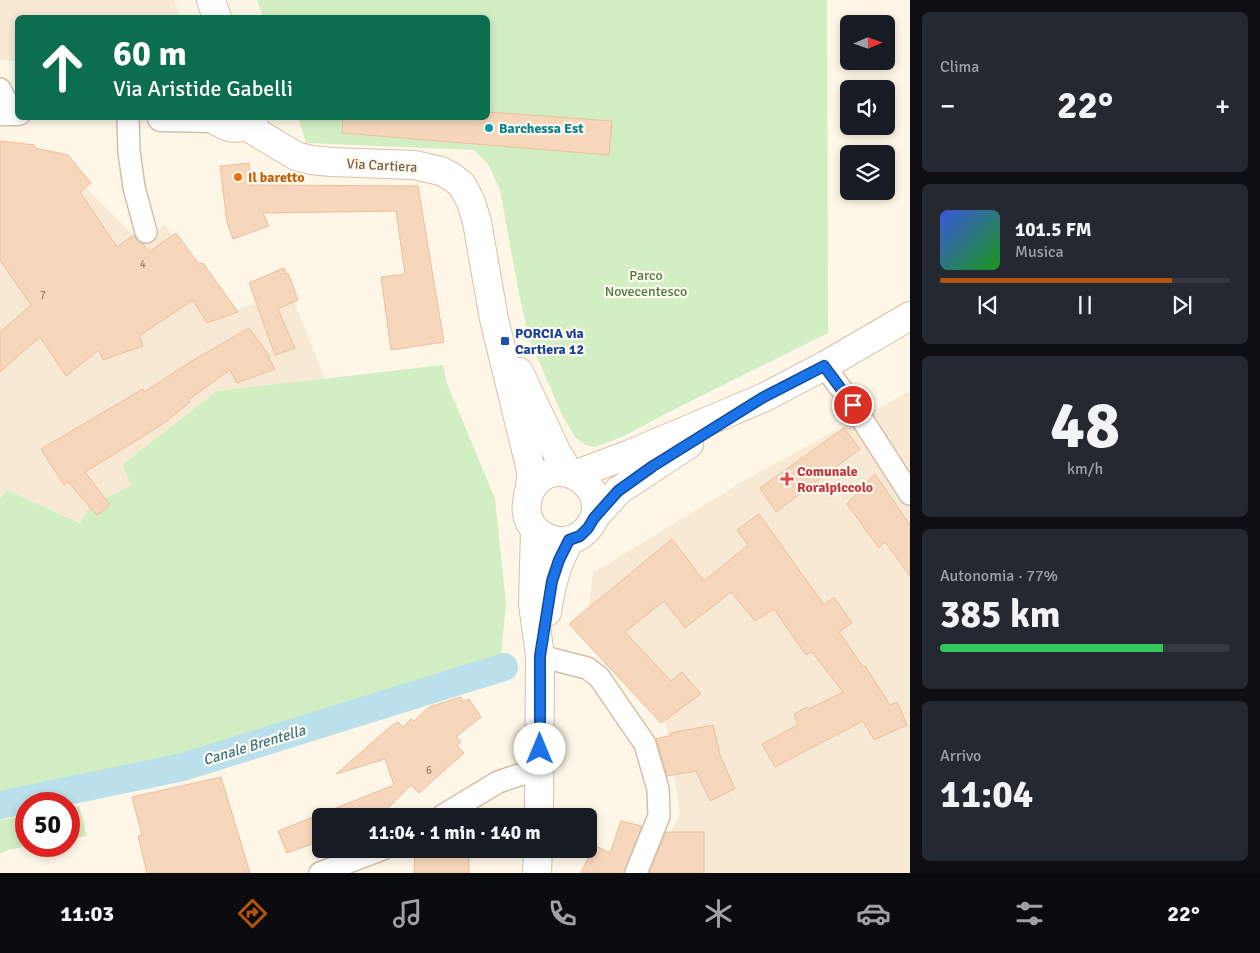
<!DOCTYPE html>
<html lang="it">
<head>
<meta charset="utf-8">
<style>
  :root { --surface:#171b24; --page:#242831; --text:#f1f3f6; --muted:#9ea1a6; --line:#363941; --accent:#b45309 }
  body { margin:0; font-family:Signika,sans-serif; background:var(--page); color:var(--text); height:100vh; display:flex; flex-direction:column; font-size:19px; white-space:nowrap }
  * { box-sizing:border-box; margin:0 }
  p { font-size:16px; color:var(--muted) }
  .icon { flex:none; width:28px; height:28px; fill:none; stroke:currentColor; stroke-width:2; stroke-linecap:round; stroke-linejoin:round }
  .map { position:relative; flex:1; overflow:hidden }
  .drawer { display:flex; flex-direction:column; gap:12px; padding:12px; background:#0d0f14; width:350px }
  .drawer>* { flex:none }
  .hud { position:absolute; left:15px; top:15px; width:475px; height:105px; border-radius:8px; box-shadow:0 2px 8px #0003; background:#0b6e4f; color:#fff; overflow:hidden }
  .needle { width:32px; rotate:88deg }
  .controls { position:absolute; left:840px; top:15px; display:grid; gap:10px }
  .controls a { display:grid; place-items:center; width:55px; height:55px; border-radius:8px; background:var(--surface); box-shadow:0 2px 8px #0003; font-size:25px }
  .speed { position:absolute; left:15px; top:792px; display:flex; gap:10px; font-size:25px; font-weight:700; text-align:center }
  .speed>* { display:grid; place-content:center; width:65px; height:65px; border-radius:50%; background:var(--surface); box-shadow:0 2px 8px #0003; line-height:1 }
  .speed .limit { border:8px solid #d22; background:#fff; color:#111 }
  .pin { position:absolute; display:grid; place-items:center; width:42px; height:42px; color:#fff; margin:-21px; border:2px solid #fff; border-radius:50%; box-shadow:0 1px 5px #0007 }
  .me { position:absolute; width:55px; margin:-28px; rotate:0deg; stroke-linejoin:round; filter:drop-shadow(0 0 4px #0008) }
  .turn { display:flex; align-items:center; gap:18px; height:105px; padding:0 15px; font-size:22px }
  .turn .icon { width:65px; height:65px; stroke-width:2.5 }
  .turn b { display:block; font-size:35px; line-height:42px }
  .big { font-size:38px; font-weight:800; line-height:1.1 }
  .drawer .card { flex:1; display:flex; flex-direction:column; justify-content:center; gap:8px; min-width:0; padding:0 18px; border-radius:8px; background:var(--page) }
  .drawer .dial { align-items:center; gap:0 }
  .dial b { font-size:65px; line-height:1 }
  .song { display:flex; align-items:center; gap:15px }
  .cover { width:60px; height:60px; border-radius:8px; background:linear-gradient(135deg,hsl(230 70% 55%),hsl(120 70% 35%)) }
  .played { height:5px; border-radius:2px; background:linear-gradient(90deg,var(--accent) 80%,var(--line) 80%) }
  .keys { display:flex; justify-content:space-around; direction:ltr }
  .heat { display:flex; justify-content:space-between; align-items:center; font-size:28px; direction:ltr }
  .charge { height:8px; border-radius:4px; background:linear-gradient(90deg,#34c759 77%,var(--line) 0) }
  .trip { position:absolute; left:312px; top:808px; width:285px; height:50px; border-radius:8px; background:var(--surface); box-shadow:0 2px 8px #0003; font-weight:800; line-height:50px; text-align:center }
  .menu { display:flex; height:80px; justify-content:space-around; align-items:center; background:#090b0e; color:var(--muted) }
  .menu .icon { width:35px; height:35px }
  .menu .current { color:var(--accent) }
  .menu b { font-size:22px; color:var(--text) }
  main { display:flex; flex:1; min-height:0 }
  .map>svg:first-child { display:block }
</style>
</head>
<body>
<main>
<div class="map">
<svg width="910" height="873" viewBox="0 0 910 873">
  <rect width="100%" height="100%" fill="#fef7e7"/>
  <path fill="#f7e9d4" d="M0,0h174l7,17 -163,1 -1,43 -17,-1z
    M0,148l71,25 70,70 24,-18 60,90 64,-26 36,90 -108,12 -95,74 9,20 -40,21 -10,17 -74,-33 -7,9z
    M910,391v482h-258l28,-60 -18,-118 -75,-73 6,-49 157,-96z"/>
  <path fill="#d2eec3" d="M257,0h570l1,333 -163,81 -41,22 -29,11 -10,-2 -10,-8 -14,-24 -31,-73 -11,-46 -19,-104 -12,-26 -14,-14 -168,-7 -8,-25h190v-100l-225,-1z
    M443,365l4,18 48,116 11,104 -5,54 -304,95 -197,44v-297l7,-9 73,33 11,-17 40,-21 -9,-20 95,-74z
    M79,806l8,30 -18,3v-31z
    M26,816v30h3l-21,4 -8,4v-34z"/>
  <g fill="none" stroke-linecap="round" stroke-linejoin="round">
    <path stroke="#b9e0eb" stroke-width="28" d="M0,805l183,-38 321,-100"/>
  </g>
  <path fill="#f7d7bc" stroke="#ebbe9a" d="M488,112l124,9 -3,34 -267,-22 1,-15h145z
    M0,141l35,4v3l33,7 23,28 -11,9 37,55 17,-12 3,5 6,4 6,8 27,-19 23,31 4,-1 35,49 -31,11 -14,-23 -54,36 4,10 -40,14 -4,-10 -33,26 -26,-39 -40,35v-40l31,-27 -31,-45z
    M249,163l2,22 167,1 26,156 -53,8 -10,-73 24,-3 -9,-63 -133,2 6,13 -36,13 -6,-17 -7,-56z
    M284,268l2,6 2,-1 10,27 -20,9 17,39 -20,7 -26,-72z
    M249,328l21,29h-2l7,12 -38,14 -7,-13 -42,30 2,2 -27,22 -78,48 25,33 -13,10 -29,-33 -4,3 -23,-36 102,-60 1,3 46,-30z
    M844,428l16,21 -84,63 -16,-24z
    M875,474l35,51v51l-25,-34 -6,6 -32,-44z
    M759,514l65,91 10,-8 18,26 -13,9 24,35 2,-1 25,39 7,-3 10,23 -33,15 -11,-19 -88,46 -13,-23 36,-19 -4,-11 13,-7 2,2 34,-17 -31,-40 -6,3 -32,-46 -19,12 -24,-29 -46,36 -21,-27 -39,31 46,49 11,-9 19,22 -40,29 -92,-99 103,-85 32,42 44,-36 -11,-15z
    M461,697l2,5 6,-3 12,18 -25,20 5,5 -4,3 7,8 -45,40 -8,-8 -31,31h-59v25l-34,12 -9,-22 116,-46 -9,-26 -49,15 55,-48 7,-4 5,5 8,-8 3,2 15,-14z
    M713,725l7,30 15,34 -25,12 -14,-30 -29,5 -11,-37 16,-4 -1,-2z
    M221,777l29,96h-103l-9,-37 4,-1 -10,-38z
    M621,821l21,5 -18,47h-43l13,-28 16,8z
    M666,832h38v41h-55z
    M415,849h54v24h-55z"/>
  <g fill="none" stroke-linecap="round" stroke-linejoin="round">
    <defs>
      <path id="minor" d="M0,89l12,23
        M128,118l1,34 5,35 12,45
        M824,366l29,39 57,89
        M540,656l47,12 12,9 46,67 13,45 1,27 -23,57
        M442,816l56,-34 42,-14
        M320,873l63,-24"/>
      <path id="tertiary" d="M0,112h18
        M161,118l52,1"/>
      <path id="secondary" d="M211,0l6,18
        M213,118c13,11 30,15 41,0
        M246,126l50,30 15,4 20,2 83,3 27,6 11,6 10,8 9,17 6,20 17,97 35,143c1,4 2,10 2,15 0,9 -3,17 -4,26 -3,18 9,32 26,37 10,3 21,0 29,-6 44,-37 -27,-93 -53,-41
        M519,372l38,81 12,20
        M574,475l56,-21 133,-56 61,-32 86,-50
        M594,518l24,-27 71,-47
        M535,530l-2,74 7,52 -1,160
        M547,612c4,-28 9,-46 22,-71
        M537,873l1,-24"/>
    </defs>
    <use href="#minor" stroke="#d2bfab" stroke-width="24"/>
    <use href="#tertiary" stroke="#d2bfab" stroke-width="29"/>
    <use href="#secondary" stroke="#d5c0a8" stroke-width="30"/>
    <use href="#minor" stroke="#fff" stroke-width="21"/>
    <use href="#tertiary" stroke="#fff" stroke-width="26"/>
    <use href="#secondary" stroke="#fff" stroke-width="28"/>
  </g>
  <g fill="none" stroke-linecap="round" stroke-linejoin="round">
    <defs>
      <path id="route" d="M540,749v-93l12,-75 7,-21 10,-20 11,-4 8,-8 6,-10 24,-27 35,-25 109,-68 62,-32 29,39"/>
    </defs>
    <use href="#route" stroke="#114b97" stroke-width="12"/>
    <use href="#route" stroke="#1a73e8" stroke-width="9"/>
  </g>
  <circle fill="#0f9aa8" stroke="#fffaef" stroke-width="2" cx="489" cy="128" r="5"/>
  <circle fill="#e8710a" stroke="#fffaef" stroke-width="2" cx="238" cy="177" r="5"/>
  <rect fill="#1a4fb4" stroke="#fffaef" stroke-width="2" x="500" y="336" width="10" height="10" rx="2.5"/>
  <path fill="#e0444e" stroke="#fffaef" stroke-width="2" d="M784.5 471.5h5v5h5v5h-5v5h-5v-5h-5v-5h5z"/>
  <g text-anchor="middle" stroke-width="4.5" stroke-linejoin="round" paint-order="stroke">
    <g font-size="11" fill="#9a7c65">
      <text x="143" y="268">4</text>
      <text x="43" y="299">7</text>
      <text x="429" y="774">6</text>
    </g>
    <g font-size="14" font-weight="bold" fill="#0d838f" stroke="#fffaef" text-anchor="start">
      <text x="499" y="133">Barchessa Est</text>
    </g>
    <g font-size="14" fill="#7b5e48" stroke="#fffaef">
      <text transform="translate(382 165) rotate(3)" y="5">Via Cartiera</text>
    </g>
    <g font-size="14" font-weight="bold" fill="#c56008" stroke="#fffaef" text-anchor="start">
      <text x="248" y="182">Il baretto</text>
    </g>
    <g font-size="14" fill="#4b7c3c" stroke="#fffaef">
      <text x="646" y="280">Parco<tspan x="646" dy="16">Novecentesco</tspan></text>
    </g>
    <g font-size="14" font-weight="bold" fill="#164399" stroke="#fffaef" text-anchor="start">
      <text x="515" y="338">PORCIA via<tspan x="515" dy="16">Cartiera 12</tspan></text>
    </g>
    <g font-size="14" font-weight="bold" fill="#be3a42" stroke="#fffaef" text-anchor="start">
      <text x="797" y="476">Comunale<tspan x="797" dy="16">Roraipiccolo</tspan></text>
    </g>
    <g font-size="15" font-style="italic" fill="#3c7789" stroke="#fffaef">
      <text transform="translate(254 745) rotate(-17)" y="5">Canale Brentella</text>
    </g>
  </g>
</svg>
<div class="controls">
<a><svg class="needle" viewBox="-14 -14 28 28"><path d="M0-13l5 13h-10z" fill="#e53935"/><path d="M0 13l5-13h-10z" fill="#9ea1a6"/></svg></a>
<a><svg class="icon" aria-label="sound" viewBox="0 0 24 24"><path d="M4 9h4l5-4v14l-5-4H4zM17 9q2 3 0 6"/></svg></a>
<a><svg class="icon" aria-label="layers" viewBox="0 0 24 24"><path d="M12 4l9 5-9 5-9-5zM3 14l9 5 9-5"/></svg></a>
</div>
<div class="speed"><div class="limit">50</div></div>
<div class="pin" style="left:853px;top:405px;background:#d93025"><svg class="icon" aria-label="arrive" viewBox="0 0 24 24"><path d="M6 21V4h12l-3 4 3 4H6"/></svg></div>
<svg class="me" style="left:540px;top:749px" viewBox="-20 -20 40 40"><circle r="19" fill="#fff"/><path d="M0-13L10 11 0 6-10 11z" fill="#1a73e8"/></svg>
<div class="trip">11:04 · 1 min · 140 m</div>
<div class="hud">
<div class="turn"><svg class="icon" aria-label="ahead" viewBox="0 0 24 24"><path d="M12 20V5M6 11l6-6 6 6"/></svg><div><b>60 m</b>Via Aristide Gabelli</div></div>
</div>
</div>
<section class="drawer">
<div class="card"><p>Clima</p>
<div class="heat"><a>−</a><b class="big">22°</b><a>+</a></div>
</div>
<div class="card">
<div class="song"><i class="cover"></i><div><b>101.5 FM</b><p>Musica</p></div></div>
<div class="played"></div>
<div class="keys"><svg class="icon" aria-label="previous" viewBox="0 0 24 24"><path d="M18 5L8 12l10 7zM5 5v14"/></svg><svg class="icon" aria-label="pause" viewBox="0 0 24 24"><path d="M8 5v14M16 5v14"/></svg><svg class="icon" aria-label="next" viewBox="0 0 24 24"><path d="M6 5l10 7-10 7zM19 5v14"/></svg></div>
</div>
<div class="card dial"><b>48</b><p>km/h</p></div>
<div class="card"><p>Autonomia · 77%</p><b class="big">385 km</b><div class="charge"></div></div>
<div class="card"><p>Arrivo</p><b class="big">11:04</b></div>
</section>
</main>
<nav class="menu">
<b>11:03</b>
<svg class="icon current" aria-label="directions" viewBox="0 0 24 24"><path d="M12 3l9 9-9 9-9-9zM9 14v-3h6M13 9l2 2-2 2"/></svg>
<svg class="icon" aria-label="music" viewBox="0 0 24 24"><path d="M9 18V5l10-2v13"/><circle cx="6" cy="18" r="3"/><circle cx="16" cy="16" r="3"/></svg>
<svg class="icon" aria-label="phone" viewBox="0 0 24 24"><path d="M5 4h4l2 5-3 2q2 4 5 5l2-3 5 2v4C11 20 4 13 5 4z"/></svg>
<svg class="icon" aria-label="climate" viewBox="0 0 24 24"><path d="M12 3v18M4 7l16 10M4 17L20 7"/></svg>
<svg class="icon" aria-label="car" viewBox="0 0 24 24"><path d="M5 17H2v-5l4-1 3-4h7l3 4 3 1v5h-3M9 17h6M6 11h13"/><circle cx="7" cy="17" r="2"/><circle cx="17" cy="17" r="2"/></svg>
<svg class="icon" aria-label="filters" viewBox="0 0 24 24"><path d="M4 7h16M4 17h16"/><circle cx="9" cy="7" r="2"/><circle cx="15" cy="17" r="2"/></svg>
<b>22°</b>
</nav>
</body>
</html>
